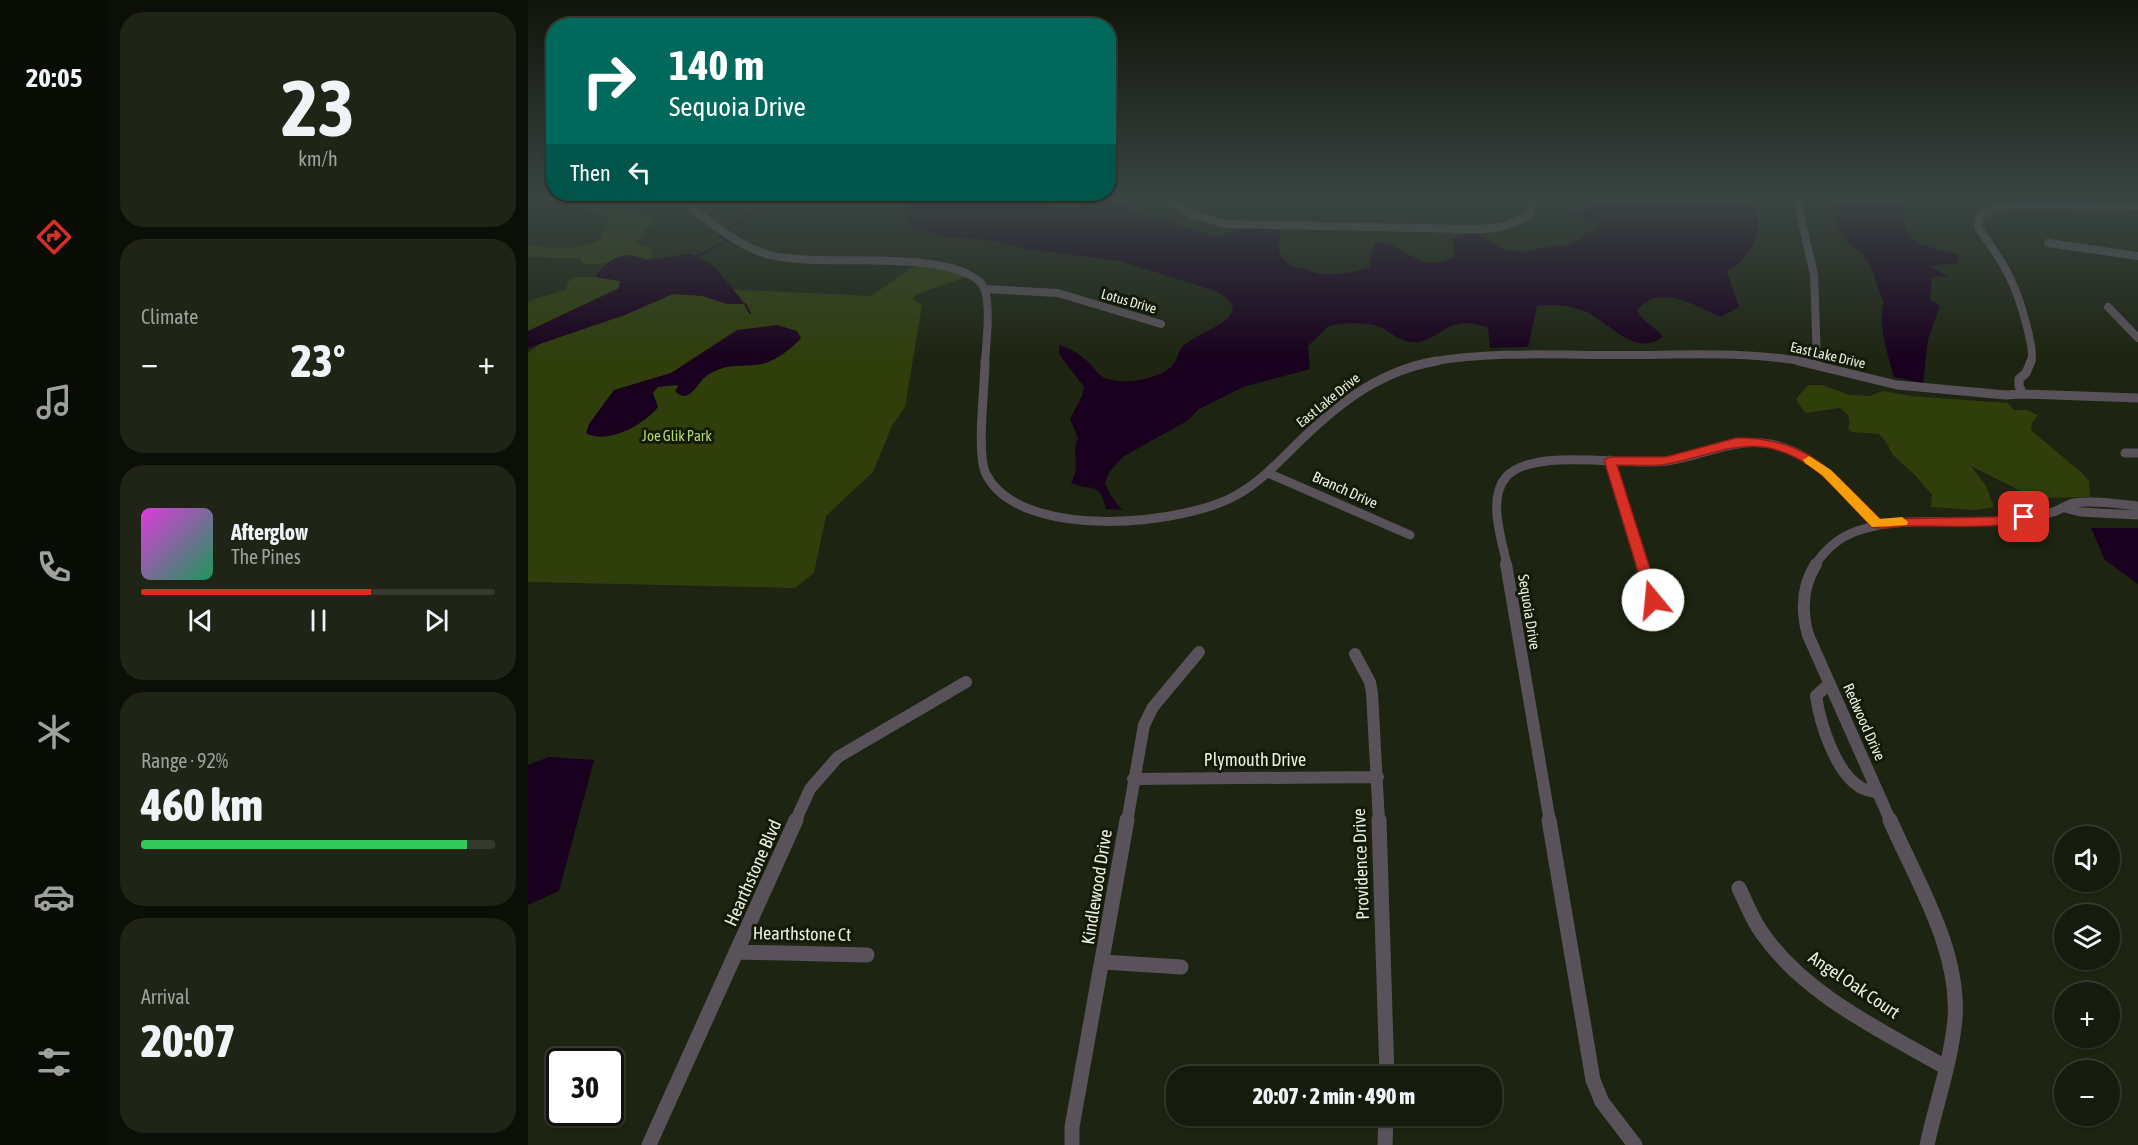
<!DOCTYPE html>
<html lang="en">
<head>
<meta charset="utf-8">
<style>
  :root { --surface:#161b0d; --page:#1f2416; --text:#f1f3f6; --muted:#9ea19d; --line:#35392e; --accent:#d93025 }
  body { margin:0; font-family:"Asap Condensed",sans-serif; background:var(--page); color:var(--text); height:100vh; display:flex; flex-direction:column; font-size:22px; white-space:nowrap }
  * { box-sizing:border-box; margin:0 }
  p { font-size:20px; color:var(--muted) }
  .icon { flex:none; width:33px; height:33px; fill:none; stroke:currentColor; stroke-width:2; stroke-linecap:round; stroke-linejoin:round }
  .map { position:relative; flex:1; overflow:hidden }
  .panel { display:flex; flex-direction:column; gap:12px; padding:12px; background:#0c0f07; width:420px }
  .panel>* { flex:none }
  .banner { position:absolute; left:18px; top:18px; width:570px; height:183px; border-radius:24px; box-shadow:0 2px 4px #0004,0 0 0 2px var(--line); background:#00695c; color:#fff; overflow:hidden }
  .fabs { position:absolute; left:1526px; top:826px; display:grid; gap:12px }
  .fabs a { display:grid; place-items:center; width:66px; height:66px; border-radius:50%; background:var(--surface); box-shadow:0 2px 4px #0004,0 0 0 2px var(--line); font-size:30px }
  .speed { position:absolute; left:18px; top:1048px; display:flex; gap:12px; font-size:30px; font-weight:700; text-align:center }
  .speed>* { display:grid; place-content:center; width:78px; height:78px; border-radius:50%; background:var(--surface); box-shadow:0 2px 4px #0004,0 0 0 2px var(--line); line-height:1 }
  .speed .limit { border:3px solid #111; border-radius:9px; background:#fff; color:#111 }
  .pin { position:absolute; display:grid; place-items:center; width:51px; height:51px; color:#fff; margin:-26px; border-radius:12px; box-shadow:0 3px 9px #0006 }
  .me { position:absolute; width:66px; margin:-33px; rotate:343deg; stroke-linejoin:round; filter:drop-shadow(0 0 4px #0008) }
  .turn { display:flex; align-items:center; gap:21px; height:126px; padding:0 24px; font-size:27px }
  .turn .icon { width:78px; height:78px; stroke-width:2.5 }
  .turn b { display:block; font-size:42px; line-height:51px }
  .then { display:flex; align-items:center; height:57px; padding:0 24px; background:#0003; gap:12px; font-size:22px }
  .big { font-size:45px; font-weight:800; line-height:1.1 }
  .panel .tile { flex:1; display:flex; flex-direction:column; justify-content:center; gap:9px; min-width:0; padding:0 21px; border-radius:24px; background:var(--page) }
  .panel .dial { align-items:center; gap:0 }
  .dial b { font-size:78px; line-height:1 }
  .song { display:flex; align-items:center; gap:18px }
  .cover { width:72px; height:72px; border-radius:9px; background:linear-gradient(135deg,hsl(300 70% 55%),hsl(150 70% 35%)) }
  .played { height:6px; border-radius:3px; background:linear-gradient(90deg,var(--accent) 65%,var(--line) 65%) }
  .keys { display:flex; justify-content:space-around; direction:ltr }
  .heat { display:flex; justify-content:space-between; align-items:center; font-size:33px; direction:ltr }
  .charge { height:9px; border-radius:4px; background:linear-gradient(90deg,#34c759 92%,var(--line) 0) }
  .trip { position:absolute; left:638px; top:1066px; width:336px; height:60px; border-radius:24px; background:var(--surface); box-shadow:0 2px 4px #0004,0 0 0 2px var(--line); font-weight:800; line-height:60px; text-align:center }
  main { display:flex; flex:1; min-height:0 }
  .tabs { display:flex; flex-direction:column; width:108px; justify-content:space-around; align-items:center; background:#090b05; color:var(--muted) }
  .tabs .icon { width:42px; height:42px }
  .tabs .selected { color:var(--accent) }
  .tabs b { font-size:27px; color:var(--text) }
  .map>svg:first-child { display:block }
</style>
</head>
<body>
<main>
<nav class="tabs">
<b>20:05</b>
<svg class="icon selected" aria-label="directions" viewBox="0 0 24 24"><path d="M12 3l9 9-9 9-9-9zM9 14v-3h6M13 9l2 2-2 2"/></svg>
<svg class="icon" aria-label="music" viewBox="0 0 24 24"><path d="M9 18V5l10-2v13"/><circle cx="6" cy="18" r="3"/><circle cx="16" cy="16" r="3"/></svg>
<svg class="icon" aria-label="phone" viewBox="0 0 24 24"><path d="M5 4h4l2 5-3 2q2 4 5 5l2-3 5 2v4C11 20 4 13 5 4z"/></svg>
<svg class="icon" aria-label="climate" viewBox="0 0 24 24"><path d="M12 3v18M4 7l16 10M4 17L20 7"/></svg>
<svg class="icon" aria-label="car" viewBox="0 0 24 24"><path d="M5 17H2v-5l4-1 3-4h7l3 4 3 1v5h-3M9 17h6M6 11h13"/><circle cx="7" cy="17" r="2"/><circle cx="17" cy="17" r="2"/></svg>
<svg class="icon" aria-label="filters" viewBox="0 0 24 24"><path d="M4 7h16M4 17h16"/><circle cx="9" cy="7" r="2"/><circle cx="15" cy="17" r="2"/></svg>
</nav>
<section class="panel">
<div class="tile dial"><b>23</b><p>km/h</p></div>
<div class="tile"><p>Climate</p>
<div class="heat"><a>−</a><b class="big">23°</b><a>+</a></div>
</div>
<div class="tile">
<div class="song"><i class="cover"></i><div><b>Afterglow</b><p>The Pines</p></div></div>
<div class="played"></div>
<div class="keys"><svg class="icon" aria-label="previous" viewBox="0 0 24 24"><path d="M18 5L8 12l10 7zM5 5v14"/></svg><svg class="icon" aria-label="pause" viewBox="0 0 24 24"><path d="M8 5v14M16 5v14"/></svg><svg class="icon" aria-label="next" viewBox="0 0 24 24"><path d="M6 5l10 7-10 7zM19 5v14"/></svg></div>
</div>
<div class="tile"><p>Range · 92%</p><b class="big">460 km</b><div class="charge"></div></div>
<div class="tile"><p>Arrival</p><b class="big">20:07</b></div>
</section>
<div class="map">
<svg width="1610" height="1145" viewBox="0 0 1610 1145">
  <rect width="100%" height="100%" fill="#1d2411"/>
  <path fill="#2f3e0b" d="M62,200h25c8,8 18,6 24,16l15,2 -19,25 14,4 5,11c-11,3 -21,-5 -33,-2 -6,2 -3,2 -9,5 -8,4 -20,3 -29,3l-4,-6 -51,-1v-12c24,3 50,6 72,-5l9,-23 -10,-4 -13,-1 5,-9z
    M391,263l53,12 -55,19 -4,5 9,6 -17,102 -13,19 -19,46 -47,44 -12,57 -19,15 -267,-6v-229l72,-55 -72,33v-29c12,-6 25,-8 38,-12l2,-8 6,-5h21l25,4v3l251,12z
    M1280,385h14l28,10 19,1 14,-5 28,5 97,7 6,7h12l12,5 -6,8 -1,7 51,43 7,8 1,16 -46,1 -13,-2 -60,-30 15,20 8,21 -19,3 -44,-3 1,-12 -17,-20 -22,-20 -7,-13 -7,-8 -27,-2 -4,-4c4,-10 0,-14 -8,-20l-35,5 -9,-14z"/>
  <path fill="#19001e" d="M379,200c45,0 101,-6 144,5 12,3 26,5 35,-5h43l5,13 29,6 54,19 27,-10 33,1 3,6c-2,20 -3,21 16,33 10,-1 19,6 29,6 15,1 30,-2 44,-6l5,-23c22,-15 43,36 80,11l-1,-17 5,-3 18,-3 29,17 18,2 31,-6h12l32,-18 -1,-4 -30,-8 2,-4 21,-4 -16,-8h177c18,27 1,57 -24,71l12,36 -18,10c-26,-11 -61,-35 -84,-7 7,14 17,15 26,27 -29,21 -53,-15 -79,-26 -15,-6 -31,-7 -47,-5l-9,41 -38,1 -2,-20c-44,-17 -48,18 -79,14 -8,-1 -18,-9 -25,-13 -16,-8 -38,-6 -55,-3l-21,20 2,23 -67,18 -44,22 -12,12 -63,35 -15,16 -4,11 6,13 11,14 -16,-1c-7,-29 -13,-17 -35,-26 11,-20 -1,-28 7,-45l-8,-19 12,-23 2,-9 -25,-33v-9c11,3 23,10 31,19 4,3 8,11 13,13 5,3 20,5 27,4 14,-1 37,-6 45,-19 3,-5 3,-12 8,-16 17,-16 80,-31 32,-55l-95,-30 -94,-12 -30,-8 -59,-5 -8,-5 -16,-2 -9,-11z
    M1305,200h69c3,48 14,43 55,54v9l-26,3 17,11h-16l-2,22 10,7 -12,33 -5,44 -29,-6c-6,-22 -17,-52 -10,-75 -7,-11 -7,-23 -13,-35 -4,-10 -11,-14 -19,-21 -14,-12 -19,-28 -19,-46z
    M163,254l23,12 31,38h-18l-25,-8 -29,-2 -48,21 -97,33v-17l91,-43 1,-7 -25,-4c9,-13 23,-25 40,-21 5,1 9,4 13,4 15,-1 28,-5 43,-6z
    M249,325l20,6 4,7c-8,10 -26,23 -39,26 -14,3 -29,0 -42,5 -6,2 -12,5 -17,10 -8,9 -16,25 -28,12l3,-4 -1,-2 -19,2 -5,6 5,14c-14,18 -51,38 -72,26l3,-9 25,-34 57,-17 66,-43z
    M1563,528h47v56l-33,-24z
    M21,757l45,3 -35,131 -31,14v-140z"/>
  <g fill="none" stroke-linecap="round" stroke-linejoin="round">
    <path stroke="#19001e" stroke-width="2" d="M168,257l31,-16 -7,-7 52,-34
      M217,304l5,9"/>
    <path stroke="#59525a" stroke-width="8" d="M153,200c28,20 55,46 89,55 51,13 173,-7 210,27 13,12 6,63 5,80
      M639,200l26,15 33,9 246,5c21,0 41,-2 58,-16l1,-13
      M1269,200l17,75 3,87
      M1520,243l90,13
      M457,289l73,4 103,31
      M1580,307l30,31
      M901,362c63,-11 127,-7 191,-7 63,0 125,-4 187,7
      M1503,362c5,-13 -13,-68 -20,-82 -8,-19 -22,-36 -33,-53l2,-11 16,-9 17,-2 125,1"/>
    <path stroke="#59525a" stroke-width="9" d="M457,361c0,26 -9,92 1,113 34,68 201,52 254,19 24,-14 42,-35 62,-54 39,-38 80,-69 135,-78
      M1270,361l99,24 109,10 17,-1 -4,-8v-7l7,-6 5,-12
      M1289,361v3
      M1495,394l115,4
      M1597,453h13
      M1082,460l32,105
      M740,473l142,62
      M1537,508l15,4 58,3
      M979,565c-5,-25 -20,-66 -1,-88 28,-31 121,-10 161,-16 47,-7 77,-32 128,-9 33,15 57,47 82,72
      M1287,565c10,-15 24,-28 42,-34 44,-15 92,-7 137,-10 19,-2 41,-3 59,-9 7,-2 14,-8 21,-9 21,-3 43,1 64,3"/>
    <path stroke="#59525a" stroke-width="12" d="M978,564l44,258
      M1113,564l16,52
      M1288,564c-14,22 -15,46 -8,71l83,187
      M827,654l15,28 2,11 7,129
      M1301,684l-13,12c4,27 19,76 44,91 5,3 12,4 18,6
      M605,779l245,-2
      M267,822l15,-33 28,-32 128,-75
      M599,822l17,-97 9,-18 46,-55"/>
    <path stroke="#59525a" stroke-width="15" d="M851,820l8,257
      M1021,820l44,260 9,22 33,43
      M1362,820c27,62 70,130 65,199 -4,43 -19,85 -28,126
      M1211,888c7,15 13,31 23,45 44,63 119,97 183,134
      M208,952l131,3
      M575,962l78,5
      M121,1145l147,-325
      M544,1145v-18l55,-307
      M857,1145l1,-29"/>
  </g>
  <linearGradient id="sky" x2="0" y2="1"><stop stop-color="#101409"/><stop offset="0.55" stop-color="#3a4543"/><stop offset="1" stop-color="#3a4543" stop-opacity="0"/></linearGradient>
  <rect width="1610" height="361" fill="url(#sky)"/>
  <path fill="#d93025" stroke="#8d1f18" stroke-width="1.5" d="M1208,438c73,-1 96,35 144,81l113,-2 31,-4 6,4c-11,14 -103,8 -125,9 -11,1 -22,4 -33,1 -17,-17 -43,-49 -62,-61 -56,-37 -86,-13 -142,-2 -16,3 -35,1 -51,1l43,135 -2,4h-10l-44,-144 6,-3h56z"/>
  <path fill="#f59e0b" d="M1281,456l22,14 49,49 22,-2 6,5 -1,3 -35,2 -50,-52 -17,-12 -2,-3z"/>
  <g text-anchor="middle" stroke-width="6" stroke-linejoin="round" paint-order="stroke">
    <g font-size="14" fill="#eaefe2" stroke="#141a08">
      <text transform="translate(601 301) rotate(16)" y="5">Lotus Drive</text>
      <text transform="translate(1300 355) rotate(13)" y="5">East Lake Drive</text>
      <text transform="translate(800 400) rotate(-39)" y="5">East Lake Drive</text>
    </g>
    <g font-size="15" fill="#b2d66f" stroke="#141a08">
      <text x="149" y="441">Joe Glik Park</text>
    </g>
    <g font-size="15" fill="#eaefe2" stroke="#141a08">
      <text transform="translate(817 490) rotate(24)" y="5">Branch Drive</text>
      <text transform="translate(1001 612) rotate(81)" y="5">Sequoia Drive</text>
      <text transform="translate(1336 722) rotate(66)" y="5">Redwood Drive</text>
    </g>
    <g font-size="18" fill="#eaefe2" stroke="#141a08">
      <text x="727" y="766">Plymouth Drive</text>
      <text transform="translate(833 864) rotate(-92)" y="6">Providence Drive</text>
      <text transform="translate(225 873) rotate(-66)" y="6">Hearthstone Blvd</text>
      <text transform="translate(569 887) rotate(-81)" y="6">Kindlewood Drive</text>
      <text transform="translate(274 934) rotate(1)" y="6">Hearthstone Ct</text>
      <text transform="translate(1326 985) rotate(34)" y="6">Angel Oak Court</text>
    </g>
  </g>
</svg>
<div class="fabs">
<a><svg class="icon" aria-label="sound" viewBox="0 0 24 24"><path d="M4 9h4l5-4v14l-5-4H4zM17 9q2 3 0 6"/></svg></a>
<a><svg class="icon" aria-label="layers" viewBox="0 0 24 24"><path d="M12 4l9 5-9 5-9-5zM3 14l9 5 9-5"/></svg></a>
<a>+</a>
<a>−</a>
</div>
<div class="speed"><div class="limit">30</div></div>
<div class="pin" style="left:1496px;top:517px;background:#d93025"><svg class="icon" aria-label="arrive" viewBox="0 0 24 24"><path d="M6 21V4h12l-3 4 3 4H6"/></svg></div>
<svg class="me" style="left:1125px;top:600px" viewBox="-20 -20 40 40"><circle r="19" fill="#fff"/><path d="M0-13L10 11 0 6-10 11z" fill="#d93025"/></svg>
<div class="trip">20:07 · 2 min · 490 m</div>
<div class="banner">
<div class="turn"><svg class="icon" aria-label="right" viewBox="0 0 24 24"><path d="M7 20v-9h11M14 6l5 5-5 5"/></svg><div><b>140 m</b>Sequoia Drive</div></div>
<div class="then">Then<svg class="icon" aria-label="left" viewBox="0 0 24 24"><path d="M17 20v-9H6M10 6l-5 5 5 5"/></svg></div>
</div>
</div>
</main>
</body>
</html>
